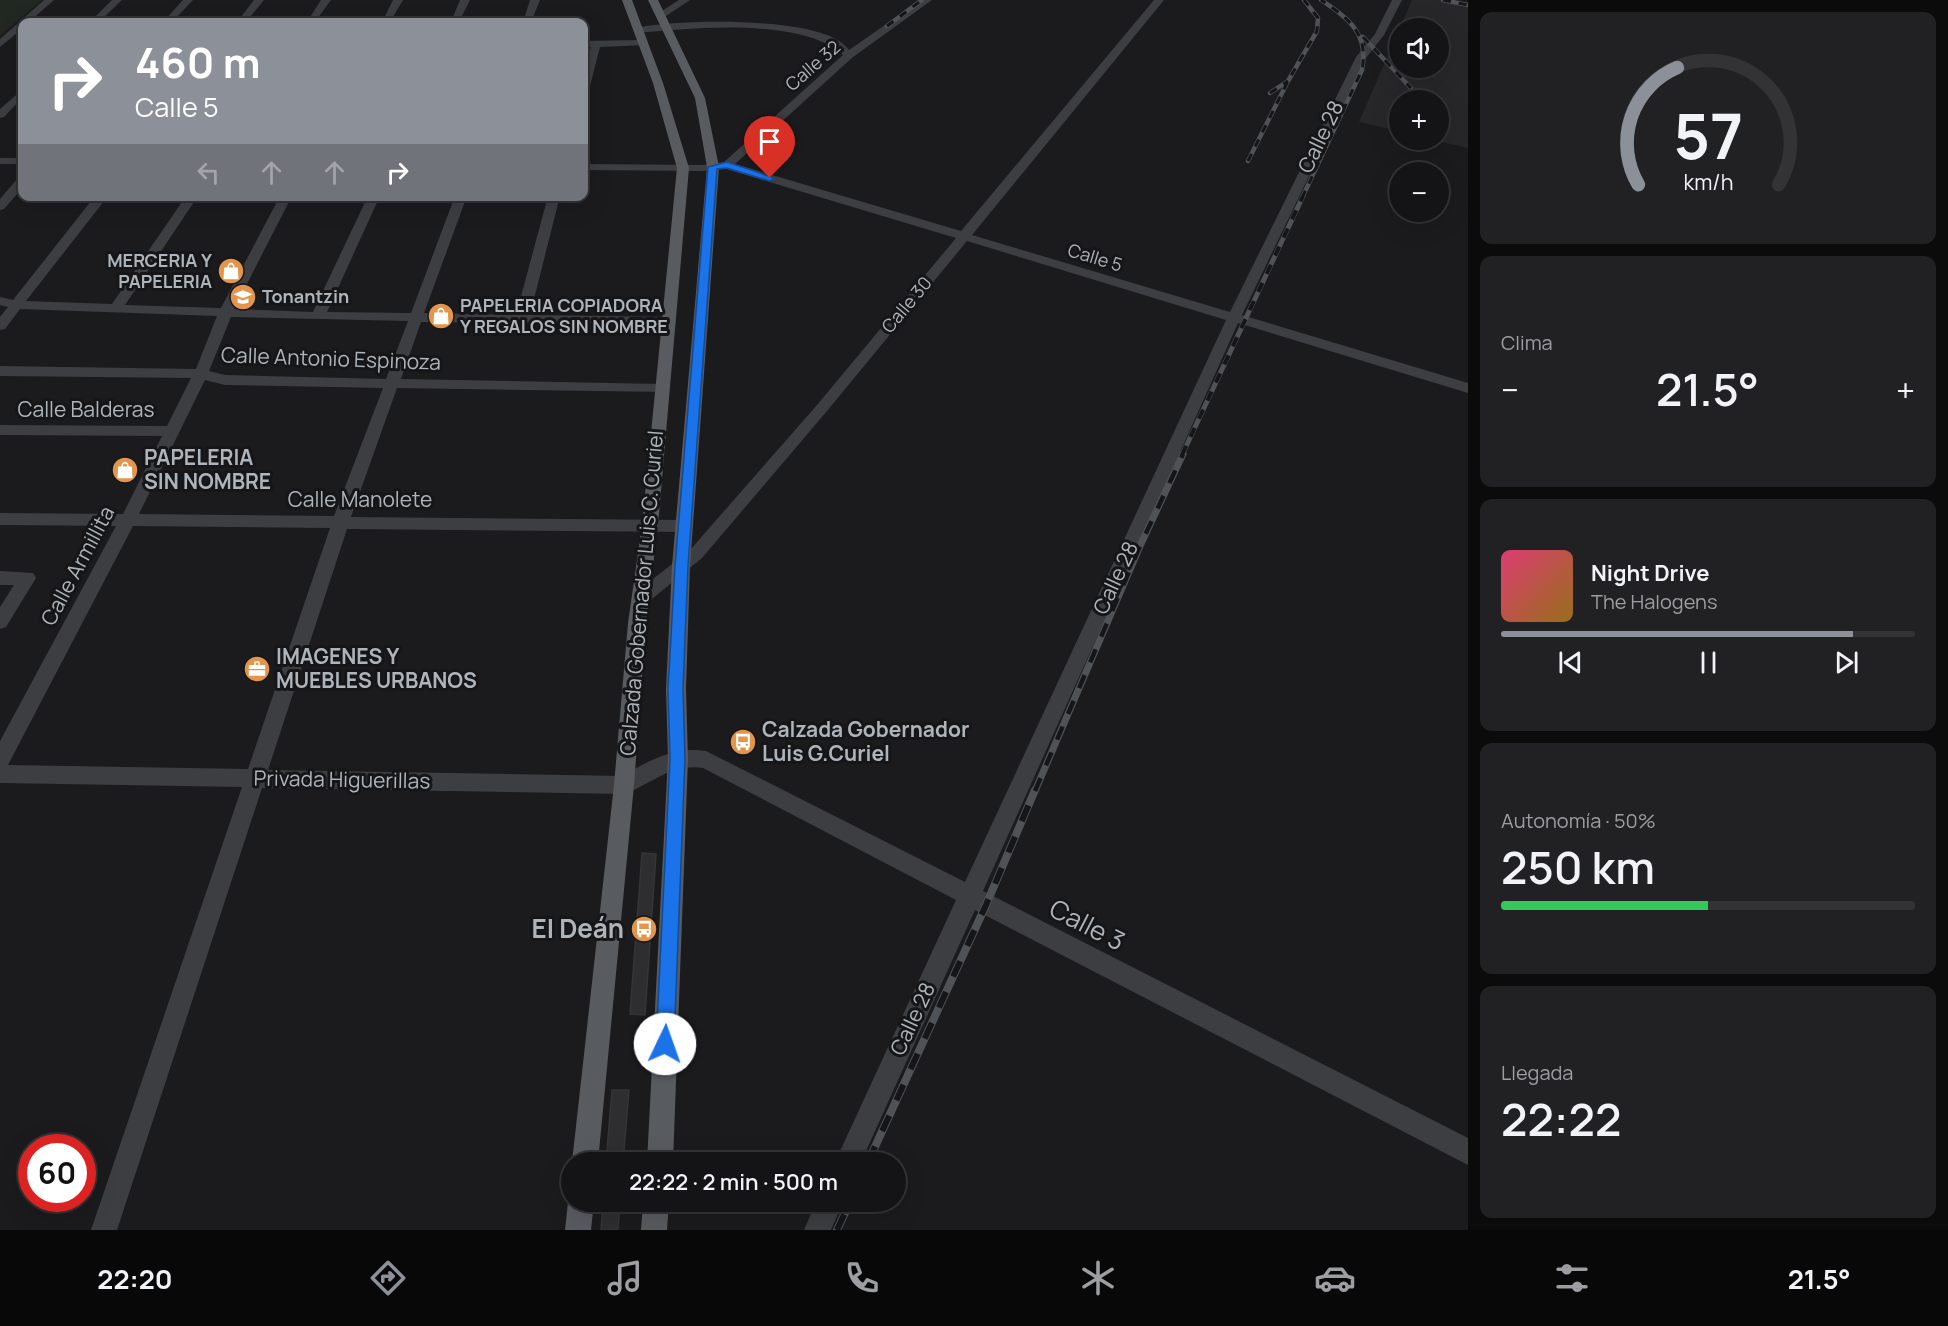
<!DOCTYPE html>
<html lang="es">
<head>
<meta charset="utf-8">
<style>
  :root { --surface:#141416; --page:#212123; --text:#f1f3f6; --muted:#9d9ea1; --line:#333335; --accent:#8c9099 }
  body { margin:0; font-family:Manrope,sans-serif; background:var(--page); color:var(--text); height:100vh; display:flex; flex-direction:column; font-size:22px; white-space:nowrap }
  * { box-sizing:border-box; margin:0 }
  p { font-size:20px; color:var(--muted) }
  .icon { flex:none; width:33px; height:33px; fill:none; stroke:currentColor; stroke-width:2; stroke-linecap:round; stroke-linejoin:round }
  .map { position:relative; flex:1; overflow:hidden }
  .side { display:flex; flex-direction:column; gap:12px; padding:12px; background:#0b0b0c; width:480px }
  .side>* { flex:none }
  .guide { position:absolute; left:18px; top:18px; width:570px; height:183px; border-radius:12px; box-shadow:0 6px 24px #0002,0 0 0 2px var(--line); background:#8c9099; color:#fff; overflow:hidden }
  .controls { position:absolute; left:1389px; top:18px; display:grid; gap:12px }
  .controls a { display:grid; place-items:center; width:60px; height:60px; border-radius:50%; background:var(--surface); box-shadow:0 6px 24px #0002,0 0 0 2px var(--line); font-size:30px }
  .speed { position:absolute; left:18px; top:1134px; display:flex; gap:12px; font-size:30px; font-weight:700; text-align:center }
  .speed>* { display:grid; place-content:center; width:78px; height:78px; border-radius:50%; background:var(--surface); box-shadow:0 6px 24px #0002,0 0 0 2px var(--line); line-height:1 }
  .speed .limit { border:9px solid #d22; background:#fff; color:#111 }
  .pin { position:absolute; display:grid; place-items:center; width:51px; height:51px; color:#fff; margin:-62px -26px; border-radius:50% 50% 50% 0; rotate:-45deg; box-shadow:0 0 6px #0007 }
  .pin .icon { rotate:45deg }
  .me { position:absolute; width:66px; margin:-33px; rotate:3deg; stroke-linejoin:round; filter:drop-shadow(0 0 4px #0008) }
  .turn { display:flex; align-items:center; gap:21px; height:126px; padding:0 18px; font-size:27px }
  .turn .icon { width:78px; height:78px; stroke-width:2.5 }
  .turn b { display:block; font-size:42px; line-height:51px }
  .lanes { display:flex; align-items:center; height:57px; padding:0 18px; background:#0003; justify-content:center; gap:30px; direction:ltr }
  .lanes .off { opacity:.35 }
  .big { font-size:45px; font-weight:600; line-height:1.1 }
  .side .card { flex:1; display:flex; flex-direction:column; justify-content:center; gap:9px; min-width:0; padding:0 21px; border-radius:12px; background:var(--page) }
  .side .dial { align-items:center; gap:0 }
  .dial svg { height:156px; overflow:visible; fill:none; stroke:var(--line); stroke-width:7; stroke-linecap:round; text-anchor:middle }
  .dial text { fill:var(--text); stroke:none }
  .song { display:flex; align-items:center; gap:18px }
  .cover { width:72px; height:72px; border-radius:9px; background:linear-gradient(135deg,hsl(340 70% 55%),hsl(40 70% 35%)) }
  .played { height:6px; border-radius:3px; background:linear-gradient(90deg,var(--accent) 85%,var(--line) 85%) }
  .keys { display:flex; justify-content:space-around; direction:ltr }
  .heat { display:flex; justify-content:space-between; align-items:center; font-size:33px; direction:ltr }
  .charge { height:9px; border-radius:4px; background:linear-gradient(90deg,#34c759 50%,var(--line) 0) }
  .trip { position:absolute; left:561px; top:1152px; width:345px; height:60px; border-radius:30px; background:var(--surface); box-shadow:0 6px 24px #0002,0 0 0 2px var(--line); font-weight:600; line-height:60px; text-align:center }
  .dock { display:flex; height:96px; justify-content:space-around; align-items:center; background:#080809; color:var(--muted) }
  .dock .icon { width:42px; height:42px }
  .dock .current { color:var(--accent) }
  .dock b { font-size:27px; color:var(--text) }
  main { display:flex; flex:1; min-height:0 }
  .map>svg:first-child { display:block }
</style>
</head>
<body>
<main>
<div class="map">
<svg width="1468" height="1230" viewBox="0 0 1468 1230">
  <rect width="100%" height="100%" fill="#1b1b1d"/>
  <path fill="#27272a" fill-rule="evenodd" d="M1412,0h26l30,6v142l-35,-8h5v-40h-38l-1,31 -40,-9zM1400,28h38v40h-38z"/>
  <path fill="#212721" d="M0,0h42l-42,36z"/>
  <path fill="#2e2e30" stroke="#353538" stroke-width="1.5" d="M642,853l14,1 -11,161 -15,-1z
    M612,1090h17l-6,72h-17z
    M603,1202h17l-2,28h-17z"/>
  <g fill="none" stroke-linecap="round" stroke-linejoin="round">
    <path fill="#3c3e41" fill-rule="evenodd" d="M44,0h10l-25,22h-7v7l-22,18v-8z
      M112,0h10l-23,22h-9z
      M183,0h10l-21,22h-9z
      M254,0h10l-18,22h-9z
      M321,0h10l-16,22h-8z
      M393,0h10l-13,22h-8z
      M460,0h10l-11,22h-8z
      M530,0h10l-9,22h-8z
      M679,0h11l-27,18h-6v-4z
      M921,0h11l-79,57 -118,107 226,67 193,-231h10l-192,235 258,77 126,-255 19,-23 17,-34h10l-18,35 -18,23 -124,257 226,68v10l-230,-70 -255,568 485,247v27l-493,-255 -114,252h-26l121,-262 -253,-132c-32,-5 -51,16 -79,26l-362,-6 -145,442h-26l151,-443 -242,-4v-42l116,-215 -116,-1v-12l123,1 39,-78 -162,-1v-10l167,1 24,-48 -191,-2v-10l196,3 21,-53 -197,-7 -15,20 -5,1v-13l8,-10 -8,-2v-8l13,3 82,-104h13l-82,105 86,3 74,-108h12l-73,109 96,3 59,-112h12l-58,113 79,3 55,-116h12l-53,116 84,1 44,-117h12l-43,117 92,2 32,-119h12l-30,119 139,2 5,1 2,3 -2,3 -253,-2 -20,57 260,5 7,5 -2,3 -269,-4 -46,129 333,3 6,2 2,4 -2,4 -6,2 -337,-3 -79,241 354,6c27,-15 52,-30 84,-25l259,131 261,-562 -259,-79 -140,170 -125,147 -55,45 -6,2 -6,-2 -3,-5 3,-5 55,-43 127,-145 139,-167 -230,-69 -24,2 -118,-1v-6l118,1 22,-3 119,-107c-41,-38 -151,-27 -205,-22l-5,-3 2,-2c43,-9 168,-11 204,13 4,2 7,6 10,9zM231,317l177,4 -22,58 -161,-4 -16,-4zM205,380l20,5 158,3 -49,128 -195,-2zM133,526l197,2 -82,241 -240,-4z
      M643,40l5,3 -2,2 -46,2 -11,43 -5,3v-20l7,-26h-7v-6z
      M22,90v8l-18,19 -4,1v-9z
      M0,158h22v6h-22z
      M18,178h4v10l-18,21 -4,1v-11z
      M0,571l33,2 3,5 -30,49 -6,2v-22l14,-22h-14z
      M816,1202h27l-12,28h-27z"/>
    <path fill="#585b60" fill-rule="evenodd" d="M622,0h10l31,83 26,85 -31,357 -12,98 -12,162 -36,377h-26l42,-377 14,-162 14,-98 35,-357 -24,-85z
      M648,0h10l47,98 14,69 -29,399 -4,123 2,70 -15,403h-26l21,-403 -2,-70 6,-123 35,-399 -12,-69z
      M572,1193v9h22l-3,28h-26l3,-28z
      M643,1202h26l-2,28h-26z"/>
    <defs>
      <path id="rail-far3" d="M1443,0l25,5
        M887,26l35,-26
        M1363,37l48,51
        M1270,93l18,-12
        M1248,161l40,-80 29,-50 1,-13 -14,-18
        M1302,198l60,-128c7,-37 -13,-51 -41,-70"/>
      <path id="rail-far2" d="M1182,455l121,-259"/>
      <path id="rail-far1" d="M1035,791l105,-245 43,-92"/>
      <path id="rail" d="M868,1162l118,-257 49,-115
        M837,1230l13,-28"/>
    </defs>
    <use href="#rail-far3" stroke="#4f5256" stroke-width="4.5"/>
    <use href="#rail-far2" stroke="#4f5256" stroke-width="5"/>
    <use href="#rail-far1" stroke="#4f5256" stroke-width="7"/>
    <use href="#rail" stroke="#4f5256" stroke-width="8"/>
    <use href="#rail-far3" stroke="#161618" stroke-width="3" stroke-dasharray="8" stroke-linecap="butt"/>
    <use href="#rail-far2" stroke="#161618" stroke-width="4" stroke-dasharray="10" stroke-linecap="butt"/>
    <use href="#rail-far1" stroke="#161618" stroke-width="4.5" stroke-dasharray="14" stroke-linecap="butt"/>
    <use href="#rail" stroke="#161618" stroke-width="6" stroke-dasharray="17" stroke-linecap="butt"/>
  </g>
  <path fill="#1a73e8" stroke="#114b97" stroke-width="1.5" d="M727,162l48,16 -5,3 -43,-13 -10,1 -29,397 -5,123 2,70 -11,285 -2,6 -7,3 -6,-3 -3,-6 14,-285 -2,-70 7,-123 33,-399z"/>
  <defs>
    <symbol id="shop-disc" viewBox="-11 -11 22 22"><circle r="9.5" fill="#e3954c" stroke="#161618"/><path d="M-5-2.5h2.3a2.7 3.5 0 0 1 5.4 0H5L5.5 6h-11ZM-1.5-2.5h3a1.5 2.3 0 0 0-3 0Z" fill="#fff"/></symbol>
    <symbol id="school-disc" viewBox="-11 -11 22 22"><circle r="9.5" fill="#e3954c" stroke="#161618"/><path d="M0-5L7-2L0 1L-7-2ZM-4 1L0 2.5L4 1V4Q0 6-4 4Z" fill="#fff"/></symbol>
    <symbol id="office-disc" viewBox="-11 -11 22 22"><circle r="9.5" fill="#e3954c" stroke="#161618"/><path d="M-6-3h4V-5.5h4V-3h4V5H-6ZM-1-4.5V-3h2v-1.5ZM-6 0V1H6V0Z" fill="#fff"/></symbol>
    <symbol id="bus-disc" viewBox="-11 -11 22 22"><circle r="9.5" fill="#e3954c" stroke="#161618"/><path d="M-5-6H5V4H4V6H2V4H-2V6H-4V4H-5ZM-3.5-4V0h7V-4ZM-3.5 1.2v1.5H-2V1.2ZM2 1.2v1.5H3.5V1.2Z" fill="#fff"/></symbol>
  </defs>
  <g fill-rule="evenodd">
    <use href="#shop-disc" x="216" y="256" width="30" height="30"/>
    <use href="#school-disc" x="228" y="282" width="30" height="30"/>
    <use href="#shop-disc" x="426" y="301" width="30" height="30"/>
    <use href="#shop-disc" x="110" y="455" width="30" height="30"/>
    <use href="#office-disc" x="242" y="654" width="30" height="30"/>
    <use href="#bus-disc" x="728" y="727" width="30" height="30"/>
    <use href="#bus-disc" x="629" y="914" width="30" height="30"/>
  </g>
  <g text-anchor="middle" stroke-width="6" stroke-linejoin="round" paint-order="stroke">
    <g font-size="18" fill="#aeb4bb" stroke="#161618">
      <text transform="translate(813 66) rotate(-41)" y="6">Calle 32</text>
      <text transform="translate(1095 258) rotate(17)" y="6">Calle 5</text>
      <text transform="translate(907 305) rotate(-50)" y="6">Calle 30</text>
    </g>
    <g font-size="18" font-weight="bold" fill="#aeb4bb" stroke="#161618" text-anchor="start">
      <text x="212" y="267" text-anchor="end">MERCERIA Y<tspan x="212" dy="21">PAPELERIA</tspan></text>
      <text x="262" y="303">Tonantzin</text>
      <text x="460" y="312">PAPELERIA COPIADORA<tspan x="460" dy="21">Y REGALOS SIN NOMBRE</tspan></text>
    </g>
    <g font-size="21" fill="#aeb4bb" stroke="#161618">
      <text transform="translate(1321 137) rotate(-64)" y="7">Calle 28</text>
      <text transform="translate(331 359) rotate(2)" y="7">Calle Antonio Espinoza</text>
      <text x="86" y="417">Calle Balderas</text>
      <text x="360" y="507">Calle Manolete</text>
      <text transform="translate(78 566) rotate(-62)" y="7">Calle Armillita</text>
      <text transform="translate(1116 578) rotate(-65)" y="7">Calle 28</text>
      <text transform="translate(642 593) rotate(-85)" y="7">Calzada Gobernador Luis C. Curiel</text>
      <text transform="translate(342 780) rotate(1)" y="7">Privada Higuerillas</text>
      <text transform="translate(913 1019) rotate(-65)" y="7">Calle 28</text>
    </g>
    <g font-size="21" font-weight="bold" fill="#aeb4bb" stroke="#161618" text-anchor="start">
      <text x="144" y="465">PAPELERIA<tspan x="144" dy="24">SIN NOMBRE</tspan></text>
      <text x="276" y="664">IMAGENES Y<tspan x="276" dy="24">MUEBLES URBANOS</tspan></text>
      <text x="762" y="737">Calzada Gobernador<tspan x="762" dy="24">Luis G.Curiel</tspan></text>
    </g>
    <g font-size="26" fill="#aeb4bb" stroke="#161618">
      <text transform="translate(1087 925) rotate(27)" y="9">Calle 3</text>
    </g>
    <g font-size="26" font-weight="bold" fill="#aeb4bb" stroke="#161618" text-anchor="end">
      <text x="624" y="938">El Deán</text>
    </g>
  </g>
</svg>
<div class="controls">
<a><svg class="icon" aria-label="sound" viewBox="0 0 24 24"><path d="M4 9h4l5-4v14l-5-4H4zM17 9q2 3 0 6"/></svg></a>
<a>+</a>
<a>−</a>
</div>
<div class="speed"><div class="limit">60</div></div>
<div class="pin" style="left:770px;top:178px;background:#d93025"><svg class="icon" aria-label="arrive" viewBox="0 0 24 24"><path d="M6 21V4h12l-3 4 3 4H6"/></svg></div>
<svg class="me" style="left:665px;top:1044px" viewBox="-20 -20 40 40"><circle r="19" fill="#fff"/><path d="M0-13L10 11 0 6-10 11z" fill="#1a73e8"/></svg>
<div class="trip">22:22 · 2 min · 500 m</div>
<div class="guide">
<div class="turn"><svg class="icon" aria-label="right" viewBox="0 0 24 24"><path d="M7 20v-9h11M14 6l5 5-5 5"/></svg><div><b>460 m</b>Calle 5</div></div>
<div class="lanes"><svg class="icon off" aria-label="left" viewBox="0 0 24 24"><path d="M17 20v-9H6M10 6l-5 5 5 5"/></svg><svg class="icon off" aria-label="ahead" viewBox="0 0 24 24"><path d="M12 20V5M6 11l6-6 6 6"/></svg><svg class="icon off" aria-label="ahead" viewBox="0 0 24 24"><path d="M12 20V5M6 11l6-6 6 6"/></svg><svg class="icon" aria-label="right" viewBox="0 0 24 24"><path d="M7 20v-9h11M14 6l5 5-5 5"/></svg></div>
</div>
</div>
<section class="side">
<div class="card dial"><svg viewBox="0 0 100 80">
<path d="M14 69A42 42 0 1 1 86 69"/>
<path d="M14 69A42 42 0 0 1 34 9" stroke="#8c9099"/>
<text x="50" y="56" font-size="32" font-weight="700">57</text>
<text x="50" y="72" font-size="11">km/h</text>
</svg></div>
<div class="card"><p>Clima</p>
<div class="heat"><a>−</a><b class="big">21.5°</b><a>+</a></div>
</div>
<div class="card">
<div class="song"><i class="cover"></i><div><b>Night Drive</b><p>The Halogens</p></div></div>
<div class="played"></div>
<div class="keys"><svg class="icon" aria-label="previous" viewBox="0 0 24 24"><path d="M18 5L8 12l10 7zM5 5v14"/></svg><svg class="icon" aria-label="pause" viewBox="0 0 24 24"><path d="M8 5v14M16 5v14"/></svg><svg class="icon" aria-label="next" viewBox="0 0 24 24"><path d="M6 5l10 7-10 7zM19 5v14"/></svg></div>
</div>
<div class="card"><p>Autonomía · 50%</p><b class="big">250 km</b><div class="charge"></div></div>
<div class="card"><p>Llegada</p><b class="big">22:22</b></div>
</section>
</main>
<nav class="dock">
<b>22:20</b>
<svg class="icon current" aria-label="directions" viewBox="0 0 24 24"><path d="M12 3l9 9-9 9-9-9zM9 14v-3h6M13 9l2 2-2 2"/></svg>
<svg class="icon" aria-label="music" viewBox="0 0 24 24"><path d="M9 18V5l10-2v13"/><circle cx="6" cy="18" r="3"/><circle cx="16" cy="16" r="3"/></svg>
<svg class="icon" aria-label="phone" viewBox="0 0 24 24"><path d="M5 4h4l2 5-3 2q2 4 5 5l2-3 5 2v4C11 20 4 13 5 4z"/></svg>
<svg class="icon" aria-label="climate" viewBox="0 0 24 24"><path d="M12 3v18M4 7l16 10M4 17L20 7"/></svg>
<svg class="icon" aria-label="car" viewBox="0 0 24 24"><path d="M5 17H2v-5l4-1 3-4h7l3 4 3 1v5h-3M9 17h6M6 11h13"/><circle cx="7" cy="17" r="2"/><circle cx="17" cy="17" r="2"/></svg>
<svg class="icon" aria-label="filters" viewBox="0 0 24 24"><path d="M4 7h16M4 17h16"/><circle cx="9" cy="7" r="2"/><circle cx="15" cy="17" r="2"/></svg>
<b>21.5°</b>
</nav>
</body>
</html>
